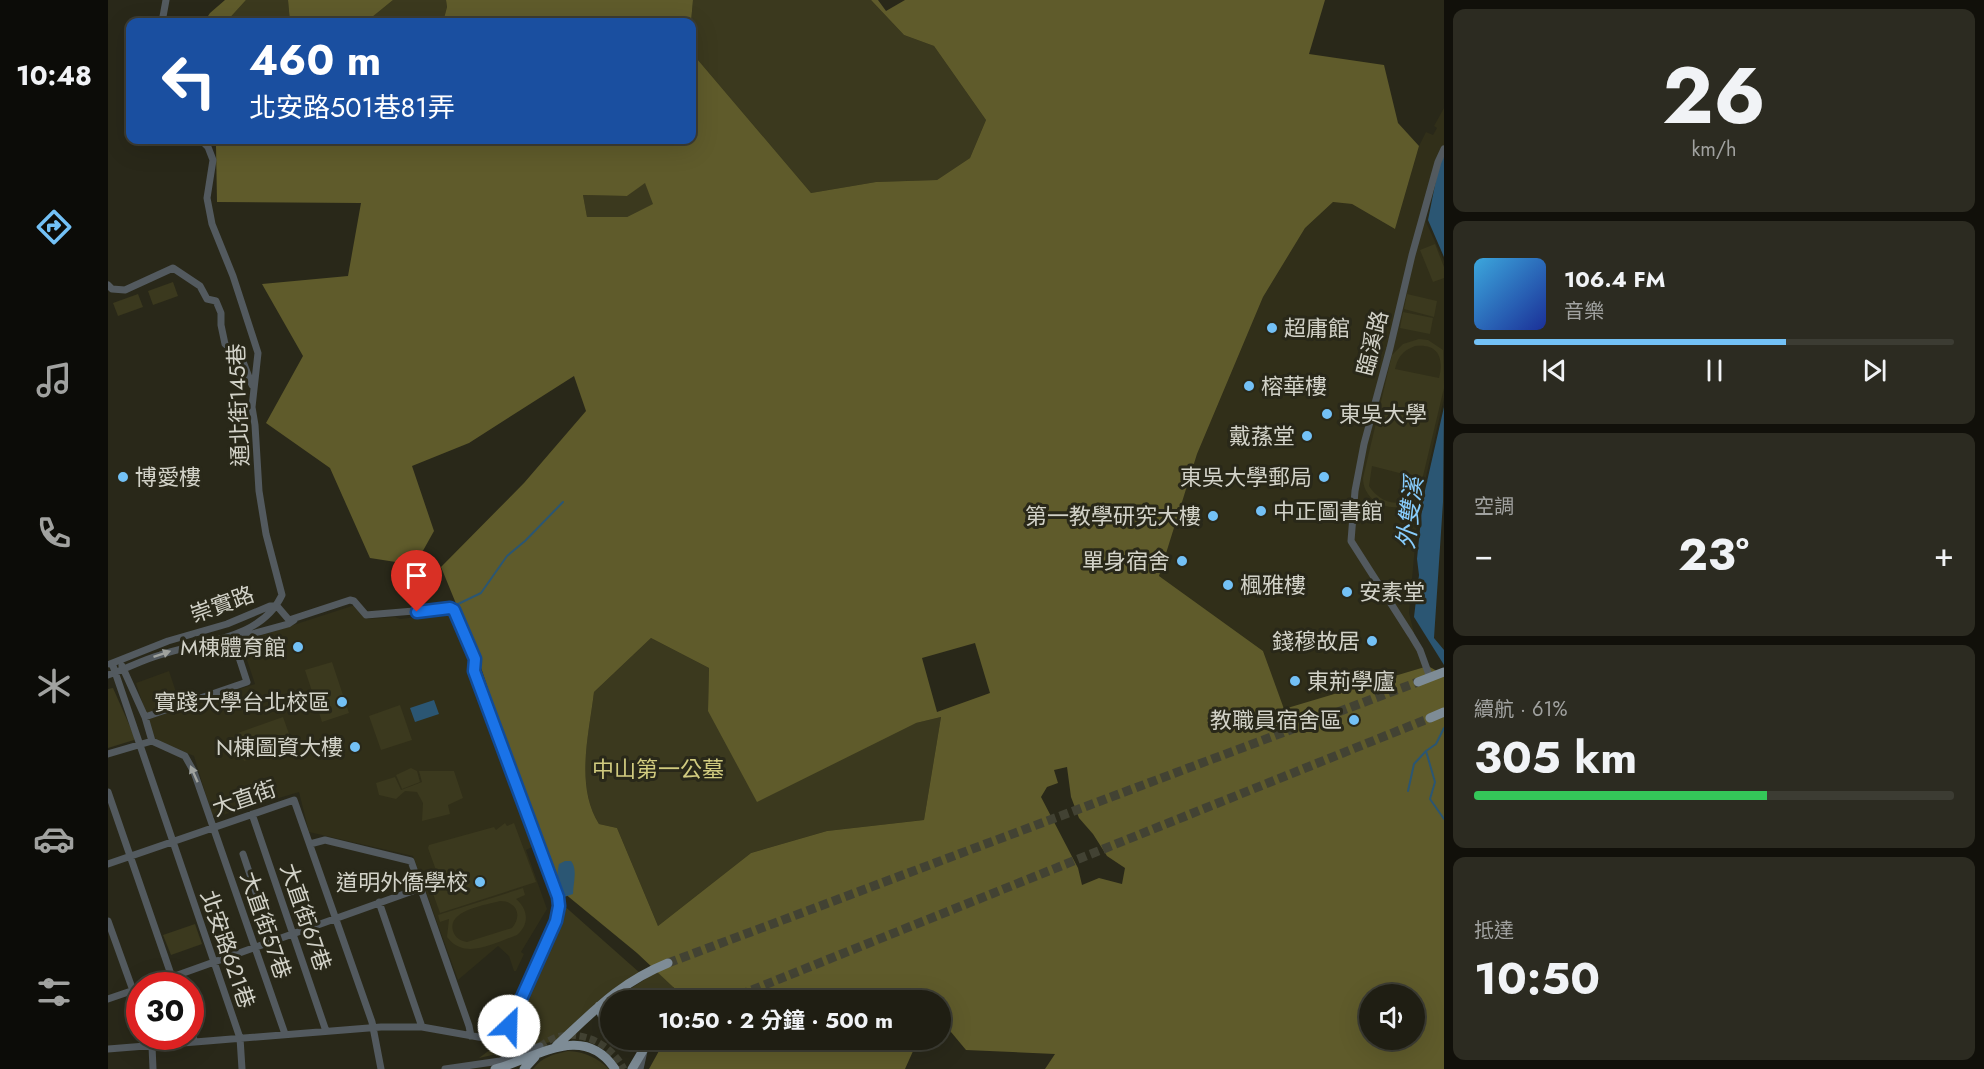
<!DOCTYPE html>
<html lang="zh-TW">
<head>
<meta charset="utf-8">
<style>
  :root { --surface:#1f1e13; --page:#2c2b21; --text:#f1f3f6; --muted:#a1a2a0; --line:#3c3c33; --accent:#73c1f6 }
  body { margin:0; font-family:Jost,"Noto Sans TC",sans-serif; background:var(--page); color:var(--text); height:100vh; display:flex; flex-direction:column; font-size:22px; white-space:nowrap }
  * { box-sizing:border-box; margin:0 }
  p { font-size:20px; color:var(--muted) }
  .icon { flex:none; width:33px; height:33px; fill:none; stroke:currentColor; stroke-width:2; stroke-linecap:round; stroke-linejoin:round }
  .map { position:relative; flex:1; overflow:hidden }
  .details { display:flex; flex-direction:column; gap:9px; padding:9px; background:#11100a; width:540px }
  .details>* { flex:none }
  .top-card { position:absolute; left:18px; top:18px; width:570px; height:126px; border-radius:12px; box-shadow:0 6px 24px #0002,0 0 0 2px var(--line); background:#1a4fa0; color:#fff; overflow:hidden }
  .fabs { position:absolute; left:1251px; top:984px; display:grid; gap:12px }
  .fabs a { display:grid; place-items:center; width:66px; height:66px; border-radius:50%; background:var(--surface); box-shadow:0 6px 24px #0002,0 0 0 2px var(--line); font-size:30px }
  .speed { position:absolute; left:18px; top:972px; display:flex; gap:12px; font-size:30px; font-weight:700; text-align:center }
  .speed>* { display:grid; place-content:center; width:78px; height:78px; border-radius:50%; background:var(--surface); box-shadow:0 6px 24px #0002,0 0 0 2px var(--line); line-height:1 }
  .speed .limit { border:9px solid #d22; background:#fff; color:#111 }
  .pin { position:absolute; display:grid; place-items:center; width:51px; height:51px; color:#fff; margin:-62px -26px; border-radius:50% 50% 50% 0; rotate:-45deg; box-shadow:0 0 6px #0007 }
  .pin .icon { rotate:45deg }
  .me { position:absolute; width:66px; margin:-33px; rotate:24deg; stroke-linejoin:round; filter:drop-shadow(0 0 4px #0008) }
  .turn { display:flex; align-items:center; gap:21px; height:126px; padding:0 24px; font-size:27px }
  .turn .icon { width:78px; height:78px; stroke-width:2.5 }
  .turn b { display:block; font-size:42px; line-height:51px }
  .big { font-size:45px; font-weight:700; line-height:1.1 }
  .details .tile { flex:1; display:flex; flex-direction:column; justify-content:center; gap:9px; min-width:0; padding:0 21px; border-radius:12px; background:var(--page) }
  .details .dial { align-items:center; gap:0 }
  .dial b { font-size:78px; line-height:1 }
  .song { display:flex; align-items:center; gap:18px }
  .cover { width:72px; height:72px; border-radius:9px; background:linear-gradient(135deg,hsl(200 70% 55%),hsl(230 70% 35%)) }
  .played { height:6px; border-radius:3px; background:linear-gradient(90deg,var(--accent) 65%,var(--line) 65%) }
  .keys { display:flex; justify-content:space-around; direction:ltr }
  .heat { display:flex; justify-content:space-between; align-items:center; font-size:33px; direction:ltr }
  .charge { height:9px; border-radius:4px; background:linear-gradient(90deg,#34c759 61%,var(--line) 0) }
  .trip { position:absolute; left:492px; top:990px; width:351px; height:60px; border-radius:30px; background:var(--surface); box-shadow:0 6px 24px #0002,0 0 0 2px var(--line); font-weight:700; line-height:60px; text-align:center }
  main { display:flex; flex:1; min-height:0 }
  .dock { display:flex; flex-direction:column; width:108px; justify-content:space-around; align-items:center; background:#0c0c08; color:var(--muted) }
  .dock .icon { width:42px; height:42px }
  .dock .selected { color:var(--accent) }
  .dock b { font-size:27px; color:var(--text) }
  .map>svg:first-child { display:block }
</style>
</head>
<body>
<main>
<nav class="dock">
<b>10:48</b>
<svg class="icon selected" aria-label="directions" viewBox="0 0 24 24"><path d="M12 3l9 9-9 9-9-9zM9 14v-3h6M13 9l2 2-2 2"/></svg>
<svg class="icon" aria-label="music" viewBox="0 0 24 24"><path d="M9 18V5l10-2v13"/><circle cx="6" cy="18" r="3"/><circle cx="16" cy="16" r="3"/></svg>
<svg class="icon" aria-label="phone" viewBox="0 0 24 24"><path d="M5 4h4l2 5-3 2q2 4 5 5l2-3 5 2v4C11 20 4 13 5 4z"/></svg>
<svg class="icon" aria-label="climate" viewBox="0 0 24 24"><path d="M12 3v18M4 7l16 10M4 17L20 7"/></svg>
<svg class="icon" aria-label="car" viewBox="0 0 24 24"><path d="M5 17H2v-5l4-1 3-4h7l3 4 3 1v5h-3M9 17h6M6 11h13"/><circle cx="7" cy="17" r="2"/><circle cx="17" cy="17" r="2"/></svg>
<svg class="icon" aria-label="filters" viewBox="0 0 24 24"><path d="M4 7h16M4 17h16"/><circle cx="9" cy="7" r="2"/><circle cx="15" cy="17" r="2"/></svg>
</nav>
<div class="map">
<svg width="1336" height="1069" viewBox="0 0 1336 1069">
  <rect width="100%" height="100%" fill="#292819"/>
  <path fill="#312f19" d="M1336,108v47l-17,47 -1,20 18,39v137l-26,114 -9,101 8,32 11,21 -144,44 -21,-59 -104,-75 38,-122 66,-157 42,-69 28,-26 19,2 43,25 24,-83 7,-14 7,3 4,-7 -3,-2z
    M247,605l13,14 27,-2 5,2 17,-2 11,-4 22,-3 84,236 -8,4 21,59 -26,43 3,2 -8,17h-2l-5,-15 -11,-10 -40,34 -45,-124 -104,-24 -10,-40 -86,26 -19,-62 -39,-17 -6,-20 106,-35 -14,-42z
    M61,671l10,30 -33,13 -10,-31z"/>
  <path fill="#3b391e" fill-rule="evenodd" d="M138,0h42l2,22h-64z
    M285,0h53l1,7 -4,15h-77z
    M585,0h178l33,35 30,11 52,74 -16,38 -33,22 -61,2 -65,11 -119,-140 -1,-31z
    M537,182l9,22 -27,13h-40l-4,-22 44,1z
    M1327,244l9,23v11l-11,4 -13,-32z
    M65,282l5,14 -25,9 -5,-14z
    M30,294l5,13 -25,9 -5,-13z
    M1299,294l30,7 -3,16 -30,-8z
    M1295,312l30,6 -3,16 -30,-6z
    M1311,339l9,1 15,10 1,38 -26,109c-17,20 -55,9 -55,-19l29,-123 11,-11zM1307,346c24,-3 29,13 24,32l-44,-9c3,-12 7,-18 20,-23zM1264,466l43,11c-1,6 -2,14 -5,18 -13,16 -33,4 -41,-9z
    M543,638l58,30 -1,43 208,12 25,-6 -17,103 -97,11 -76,22 -93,73 -41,-98 -18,-4c-24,-38 -10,-90 -5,-132z
    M224,662l17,51 -27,9 -17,-52z
    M5,688l22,50 -1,2 -26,8v-59z
    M292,705l12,35 -31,10 -12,-34z
    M175,717l10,28 -49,16 -9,-27z
    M303,768l6,3 3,11 -18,7 -6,-14z
    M311,771h35l9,27 -15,7 2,9 -28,7 1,-18 -6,-11 -12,-1 -9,8 -17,-4 -3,-12 19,-6 6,13 21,-8z
    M397,823l2,3 7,-3 22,59 -96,31 -9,-25 10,-4 -13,-36 1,-3 65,-18 2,3z
    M415,888l2,7 -9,4c12,10 14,25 1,36 -23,8 -52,26 -70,2l2,-18 -9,3 -2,-7zM392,901c16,0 23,14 12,27l-45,14c-6,-1 -12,-4 -14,-11 -6,-21 33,-26 47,-30z
    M453,903l79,70 -38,25 -47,43 -76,17 32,-24 47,-113z
    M87,924l7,20 -31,11 -8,-20z
    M559,965l10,35h-64z
    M460,1051c17,1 28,6 41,18h-76c9,-12 21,-15 35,-18z"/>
  <path fill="#5f5b2b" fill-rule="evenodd" d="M117,0h21l-20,22h-22l6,-9z
    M180,0h105l-27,22h-76z
    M338,0h247l-2,22h-248l4,-15z
    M763,0h7l8,11 19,-11h420l-16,54 75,11 14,58 21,23 -24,83 -43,-25 -19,-2 -28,26 -42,69 -66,157 -38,122 104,75 21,58 144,-43 16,9v394h-399l10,-15 -89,-4 -25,-30 -1,-20h-253l-50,-47 -73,-60 -62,-163 -27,-80 -34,-83 83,-84 62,-72 -12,-35 -105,67 -57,23 22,65 -19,34 -45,-7 -40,-90 -64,-45 37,-67 -41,-72 86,-8 13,-73 -144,-1 -1,-56 -7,-6h483v-87l119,140 65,-11 61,-2 33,-22 16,-38 -52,-74 -30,-11zM537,183l8,21 -26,13h-40l-4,-22 44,1zM543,638l58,30 -1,43 49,91 159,-79 25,-6 -17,103 -97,11 -76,22 -93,73 -41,-98 -18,-4c-24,-38 -10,-90 -5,-132zM867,643l15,50 -53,19 -15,-54zM959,767l4,30 8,21 14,16 14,22 18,12 -3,16 -23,-6 -17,7 -4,-17 -37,-71 6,-10 11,-4 -4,-13zM1262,994h44v46h-44z
    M557,1040h253l-13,29h-256z"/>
  <path fill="#2b5673" d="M1336,156v101l-16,-37 11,-55z
    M1336,407l-1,95 -9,136 10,12v15l-30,-48 5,-42 -2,-16 6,-60z
    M326,700l5,14 -24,8 -5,-14z
    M457,861h6c7,8 2,23 2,33l-9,3c-6,-9 -8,-22 -5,-33z"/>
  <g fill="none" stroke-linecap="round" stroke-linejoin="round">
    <path stroke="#2b5673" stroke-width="2" d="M346,606l27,-13 26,-37 18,-15 38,-39
      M1336,728l-8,16 -10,7 9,31 -5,17 14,20
      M1300,791l6,-27 12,-13"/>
    <path stroke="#424233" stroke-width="7" stroke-dasharray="7 3.5" stroke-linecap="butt" d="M432,1046c6,-4 14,-9 21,-10 27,-4 51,10 63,33"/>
    <path stroke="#424233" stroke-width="9" stroke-dasharray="9 4.5" stroke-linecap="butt" d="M560,963l750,-281
      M619,1000l703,-282"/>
    <path stroke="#535a5f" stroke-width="7" d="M54,22l4,-22
      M0,285l4,4 13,1 48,-22 27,18 7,13 9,2 5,12v12l4,19 17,15 10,26
      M4,663l128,375 2,31
      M2,664l58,-23 59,-17 43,-18h7
      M14,666l23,51 7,24
      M1320,672l-8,-22 -9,-15 -60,-94 4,-50 9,-47 26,-96 22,-93 26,-93 6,-13
      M0,675c18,-6 34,-15 52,-20 41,-14 101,-15 122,-60l-16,-61 -7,-43 -4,-66 -3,-18 6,-54 -25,-77 -21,-52 -5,-26 6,-38 -5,-13 -7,-7
      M37,717l102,-35 -15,-46 16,-1 40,-11 6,-4
      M0,754l44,-13 33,15 9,16 91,262
      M0,792l67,194
      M144,814l74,217
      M202,844l15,-4 86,21 58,165 2,10
      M135,854l29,86
      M0,864l186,-64 78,222 9,47
      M271,902l43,125
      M0,921l32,89
      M39,986l274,-98
      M0,999l32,-11
      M82,1030l5,12 186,-15h41l62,11c11,-1 17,-5 25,-12l44,-97 5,-16v-16l-84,-226 1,-12 -21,-49 -4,-2 -84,7 -12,-14 -4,-1 -61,20 -12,-14
      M41,1036l3,10 1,23
      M0,1049l87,-7
      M337,1069l55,-8 40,-15
      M532,1069l4,-18"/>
    <path stroke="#7e8c96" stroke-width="9" d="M1310,682l26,-10
      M1322,718l14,-6
      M491,1006l4,12 7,10
      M515,1040l9,4 13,3
      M448,1046c38,-35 63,-63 112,-83
      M387,1069c40,-10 88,-48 120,0
      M416,1069l11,-12
      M524,1069l13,-22 8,-7"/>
  </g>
  <defs><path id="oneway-solid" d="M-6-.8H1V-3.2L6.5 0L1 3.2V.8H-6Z" transform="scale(1.5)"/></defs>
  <g fill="#9fa29e">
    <use href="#oneway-solid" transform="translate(54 654) rotate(-19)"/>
    <use href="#oneway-solid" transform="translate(86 774) rotate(-114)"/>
  </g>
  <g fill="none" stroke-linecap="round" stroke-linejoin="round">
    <defs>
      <path id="route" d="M309,612l33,-4 4,2 21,49 -1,12 84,226 1,9 -3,15 -47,105"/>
    </defs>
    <use href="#route" stroke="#114b97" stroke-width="15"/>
    <use href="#route" stroke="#1a73e8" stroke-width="10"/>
  </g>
  <g fill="#73c1f6" stroke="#292819" stroke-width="2">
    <circle cx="1164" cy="328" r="6"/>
    <circle cx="1141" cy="386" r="6"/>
    <circle cx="1219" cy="414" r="6"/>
    <circle cx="1199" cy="436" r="6"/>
    <circle cx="15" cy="477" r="6"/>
    <circle cx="1216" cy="477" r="6"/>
    <circle cx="1153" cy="511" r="6"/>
    <circle cx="1105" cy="516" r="6"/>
    <circle cx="1074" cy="561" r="6"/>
    <circle cx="1120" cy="585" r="6"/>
    <circle cx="1239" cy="592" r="6"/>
    <circle cx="1264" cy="641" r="6"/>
    <circle cx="190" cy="647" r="6"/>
    <circle cx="1187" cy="681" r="6"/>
    <circle cx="234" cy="702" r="6"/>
    <circle cx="1246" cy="720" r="6"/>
    <circle cx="247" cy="747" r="6"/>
    <circle cx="372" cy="882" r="6"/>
  </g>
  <g text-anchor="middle" stroke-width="6" stroke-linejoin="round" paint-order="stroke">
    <g font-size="22" fill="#d2d2c8" stroke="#292819" text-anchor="end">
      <text x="1176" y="336" text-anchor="start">超庸館</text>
      <text x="1153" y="394" text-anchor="start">榕華樓</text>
      <text x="1231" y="422" text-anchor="start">東吳大學</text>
      <text x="1187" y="444">戴蓀堂</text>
      <text x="27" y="485" text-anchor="start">博愛樓</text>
      <text x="1204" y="485">東吳大學郵局</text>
      <text x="1165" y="519" text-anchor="start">中正圖書館</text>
      <text x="1093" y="524">第一教學研究大樓</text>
      <text x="1062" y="569">單身宿舍</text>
      <text x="1132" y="593" text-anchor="start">楓雅樓</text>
      <text x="1251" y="600" text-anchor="start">安素堂</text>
      <text x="1252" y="649">錢穆故居</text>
      <text x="178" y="655">M棟體育館</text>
      <text x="1199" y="689" text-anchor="start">東荊學廬</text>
      <text x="222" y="710">實踐大學台北校區</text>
      <text x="1234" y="728">教職員宿舍區</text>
      <text x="235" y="755">N棟圖資大樓</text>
      <text x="360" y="890">道明外僑學校</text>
    </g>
    <g font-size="22" fill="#d2d2c8" stroke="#292819">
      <text transform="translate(1264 343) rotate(-76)" y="8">臨溪路</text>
      <text transform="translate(130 405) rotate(-92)" y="8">通北街145巷</text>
      <text transform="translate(114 604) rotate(-20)" y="8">崇實路</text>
      <text transform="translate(136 798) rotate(-19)" y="8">大直街</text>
      <text transform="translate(198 917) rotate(71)" y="8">大直街67巷</text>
      <text transform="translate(158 925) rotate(71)" y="8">大直街57巷</text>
      <text transform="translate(120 949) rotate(71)" y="8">北安路621巷</text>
    </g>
    <g font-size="22" fill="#d1cb7f" stroke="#292819">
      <text x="550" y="777">中山第一公墓</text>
    </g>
    <g font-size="24" font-style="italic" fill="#88cdfd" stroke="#292819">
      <text transform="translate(1302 513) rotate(-83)" y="8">外雙溪</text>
    </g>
  </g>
</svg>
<div class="fabs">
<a><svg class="icon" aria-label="sound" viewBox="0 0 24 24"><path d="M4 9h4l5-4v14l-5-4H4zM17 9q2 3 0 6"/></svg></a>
</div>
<div class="speed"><div class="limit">30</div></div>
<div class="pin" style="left:309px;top:612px;background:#d93025"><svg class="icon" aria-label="arrive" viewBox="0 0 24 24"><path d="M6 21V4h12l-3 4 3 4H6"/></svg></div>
<svg class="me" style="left:401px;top:1026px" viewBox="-20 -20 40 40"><circle r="19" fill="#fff"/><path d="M0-13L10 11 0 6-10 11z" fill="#1a73e8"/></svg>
<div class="trip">10:50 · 2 分鐘 · 500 m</div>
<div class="top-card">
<div class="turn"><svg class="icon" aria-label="left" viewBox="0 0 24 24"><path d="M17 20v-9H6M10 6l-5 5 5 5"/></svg><div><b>460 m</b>北安路501巷81弄</div></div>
</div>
</div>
<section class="details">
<div class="tile dial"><b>26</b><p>km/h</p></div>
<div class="tile">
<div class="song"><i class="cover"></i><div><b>106.4 FM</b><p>音樂</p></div></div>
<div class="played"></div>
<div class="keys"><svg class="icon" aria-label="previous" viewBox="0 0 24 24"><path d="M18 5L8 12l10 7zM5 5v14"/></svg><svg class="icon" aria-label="pause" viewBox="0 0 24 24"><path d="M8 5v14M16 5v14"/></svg><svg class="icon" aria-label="next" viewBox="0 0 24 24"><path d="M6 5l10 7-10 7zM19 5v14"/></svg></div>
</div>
<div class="tile"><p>空調</p>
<div class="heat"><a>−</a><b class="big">23°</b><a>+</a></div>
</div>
<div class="tile"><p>續航 · 61%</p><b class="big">305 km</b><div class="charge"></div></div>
<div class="tile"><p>抵達</p><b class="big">10:50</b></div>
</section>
</main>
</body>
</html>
